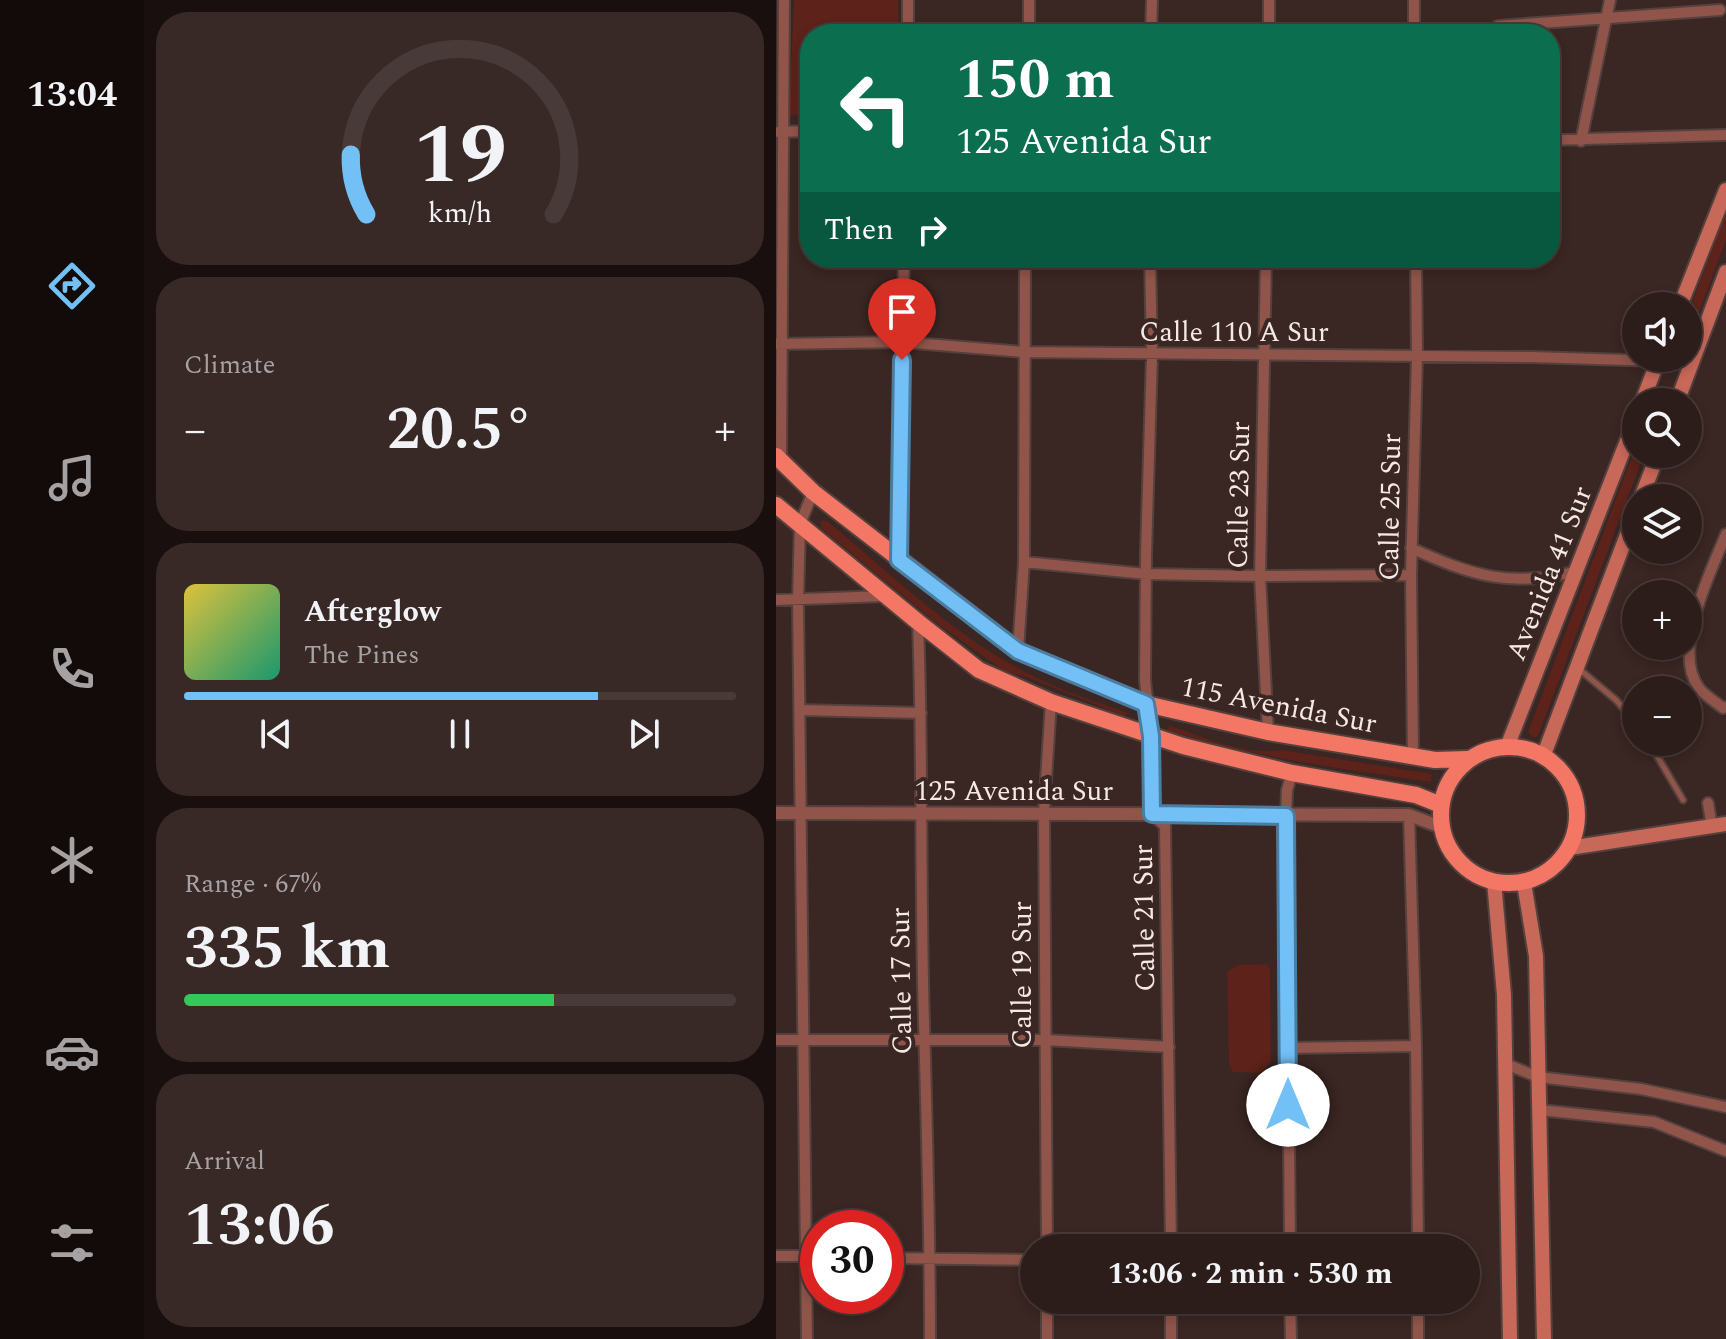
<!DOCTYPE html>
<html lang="en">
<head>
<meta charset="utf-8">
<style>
  :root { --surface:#2c1c1a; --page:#382927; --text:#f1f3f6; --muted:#a6a1a2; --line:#483a39; --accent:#73c0f6 }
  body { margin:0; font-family:Spectral,serif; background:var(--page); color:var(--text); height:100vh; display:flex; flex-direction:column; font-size:30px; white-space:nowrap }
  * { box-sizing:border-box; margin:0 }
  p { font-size:26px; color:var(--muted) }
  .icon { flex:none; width:44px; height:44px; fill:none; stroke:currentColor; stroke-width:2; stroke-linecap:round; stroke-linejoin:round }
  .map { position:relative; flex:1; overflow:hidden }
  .drawer { display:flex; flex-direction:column; gap:12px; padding:12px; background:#180f0e; width:632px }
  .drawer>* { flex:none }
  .guide { position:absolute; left:24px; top:24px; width:760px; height:244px; border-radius:32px; box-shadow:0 4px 12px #0003,0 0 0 2px var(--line); background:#0b6e4f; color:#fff; overflow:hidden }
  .tools { position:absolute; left:846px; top:292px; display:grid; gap:16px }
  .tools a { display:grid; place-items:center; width:80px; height:80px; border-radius:50%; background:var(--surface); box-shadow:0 4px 12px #0003,0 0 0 2px var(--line); font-size:40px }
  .speed { position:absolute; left:24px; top:1210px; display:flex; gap:16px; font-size:40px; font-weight:700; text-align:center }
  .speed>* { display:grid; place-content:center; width:104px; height:104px; border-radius:50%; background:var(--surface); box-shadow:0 4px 12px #0003,0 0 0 2px var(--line); line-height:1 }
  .speed .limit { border:12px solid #d22; background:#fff; color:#111 }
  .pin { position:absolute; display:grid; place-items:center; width:68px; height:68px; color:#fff; margin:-82px -34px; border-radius:50% 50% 50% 0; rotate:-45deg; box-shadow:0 0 8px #0007 }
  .pin .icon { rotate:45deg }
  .me { position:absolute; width:88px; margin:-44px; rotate:0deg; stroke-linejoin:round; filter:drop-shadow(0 0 6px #0008) }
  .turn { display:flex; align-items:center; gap:28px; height:168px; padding:0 24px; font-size:36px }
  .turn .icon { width:104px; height:104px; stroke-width:2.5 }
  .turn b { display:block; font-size:56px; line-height:68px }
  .then { display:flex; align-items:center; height:76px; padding:0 24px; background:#0003; gap:16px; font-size:30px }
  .big { font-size:60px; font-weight:700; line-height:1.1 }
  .drawer .widget { flex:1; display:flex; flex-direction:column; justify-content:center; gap:12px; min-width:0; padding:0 28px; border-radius:32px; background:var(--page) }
  .drawer .dial { align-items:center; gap:0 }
  .dial svg { height:208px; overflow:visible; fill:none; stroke:var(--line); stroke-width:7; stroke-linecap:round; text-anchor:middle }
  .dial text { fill:var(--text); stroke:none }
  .song { display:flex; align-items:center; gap:24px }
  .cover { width:96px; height:96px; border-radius:12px; background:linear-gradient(135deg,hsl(50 70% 55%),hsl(160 70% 35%)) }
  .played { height:8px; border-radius:4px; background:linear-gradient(90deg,var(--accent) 75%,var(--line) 75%) }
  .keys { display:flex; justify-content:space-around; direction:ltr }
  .heat { display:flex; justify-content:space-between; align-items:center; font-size:44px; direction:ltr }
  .charge { height:12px; border-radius:6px; background:linear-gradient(90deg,#34c759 67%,var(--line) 0) }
  .trip { position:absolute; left:244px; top:1234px; width:460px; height:80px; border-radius:40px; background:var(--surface); box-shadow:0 4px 12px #0003,0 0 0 2px var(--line); font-weight:700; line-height:80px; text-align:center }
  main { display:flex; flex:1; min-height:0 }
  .tabs { display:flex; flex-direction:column; width:144px; justify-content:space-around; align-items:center; background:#120b0a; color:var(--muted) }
  .tabs .icon { width:56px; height:56px }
  .tabs .current { color:var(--accent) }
  .tabs b { font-size:36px; color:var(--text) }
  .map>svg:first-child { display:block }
</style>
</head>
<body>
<main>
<nav class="tabs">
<b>13:04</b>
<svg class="icon current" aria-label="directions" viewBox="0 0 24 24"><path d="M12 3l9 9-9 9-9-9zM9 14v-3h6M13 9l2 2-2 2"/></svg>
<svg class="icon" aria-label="music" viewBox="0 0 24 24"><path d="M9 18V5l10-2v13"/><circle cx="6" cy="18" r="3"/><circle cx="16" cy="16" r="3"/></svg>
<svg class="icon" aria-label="phone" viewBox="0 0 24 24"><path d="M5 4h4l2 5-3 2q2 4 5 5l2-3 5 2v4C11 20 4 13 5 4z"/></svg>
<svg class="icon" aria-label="climate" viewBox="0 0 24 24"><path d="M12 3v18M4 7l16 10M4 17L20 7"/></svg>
<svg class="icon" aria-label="car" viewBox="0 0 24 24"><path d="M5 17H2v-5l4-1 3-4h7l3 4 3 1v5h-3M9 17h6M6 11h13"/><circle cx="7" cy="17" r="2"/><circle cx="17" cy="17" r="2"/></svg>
<svg class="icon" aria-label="filters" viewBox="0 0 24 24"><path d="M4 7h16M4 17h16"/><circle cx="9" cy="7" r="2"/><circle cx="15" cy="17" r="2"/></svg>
</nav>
<section class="drawer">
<div class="widget dial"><svg viewBox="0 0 100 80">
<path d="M14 69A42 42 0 1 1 86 69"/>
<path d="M14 69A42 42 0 0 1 8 46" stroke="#73c0f6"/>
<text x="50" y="56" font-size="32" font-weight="700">19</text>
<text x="50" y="72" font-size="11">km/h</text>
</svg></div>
<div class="widget"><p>Climate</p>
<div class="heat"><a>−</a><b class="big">20.5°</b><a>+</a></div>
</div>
<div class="widget">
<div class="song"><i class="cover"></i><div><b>Afterglow</b><p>The Pines</p></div></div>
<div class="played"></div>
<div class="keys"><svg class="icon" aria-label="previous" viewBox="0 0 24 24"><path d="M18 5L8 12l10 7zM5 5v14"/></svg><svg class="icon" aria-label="pause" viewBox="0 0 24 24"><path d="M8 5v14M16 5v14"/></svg><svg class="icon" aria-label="next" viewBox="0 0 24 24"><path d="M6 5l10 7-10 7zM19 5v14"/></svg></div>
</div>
<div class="widget"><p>Range · 67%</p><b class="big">335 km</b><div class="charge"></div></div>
<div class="widget"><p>Arrival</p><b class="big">13:06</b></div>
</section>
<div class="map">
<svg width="950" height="1339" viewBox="0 0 950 1339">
  <rect width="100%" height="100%" fill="#3a2622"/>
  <path fill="#5d221a" d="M18,0h104v34h-88v82l-21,-1z
    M950,213v27l-38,102v-28z
    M860,446v8h8l-106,282 -5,2 -5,-6z
    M45,521h6c63,52 130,118 204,154 31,16 64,26 97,38l-4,3 -95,-38 -23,-6 -67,-47 -118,-97z
    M394,726c34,11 76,30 112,24l150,24 -1,8c-89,-13 -176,-25 -262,-51l-2,-3z
    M491,964l3,5 1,92 -10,12 -28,-1 -4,-7 -2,-94 11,-6z"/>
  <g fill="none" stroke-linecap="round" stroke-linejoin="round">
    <defs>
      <path id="service" d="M803,669l37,31 20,23
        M873,742l34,58"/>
      <path id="minor" d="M638,0v34
        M722,26l222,-16
        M132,34v-34
        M253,34v-34
        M375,34l1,-34
        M493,34v-34
        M2,132l32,-1
        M774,140l176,-5
        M805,141l29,-141
        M374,258l2,97 -6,199 -1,126 6,56 1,78 13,12 6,422
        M490,258l-6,318 8,156
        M0,344l126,-2 121,10 508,5 162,5
        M5,459l3,-459
        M950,534c-15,38 -55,116 -27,154 5,7 17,14 24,20l3,-1
        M635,548c62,28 99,40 167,23
        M123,560l5,-302
        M248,562l122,12 114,2 151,-1
        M0,600l110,-4
        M142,622c5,134 2,268 6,401 3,106 6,211 6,316
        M242,651l6,-89 1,-304
        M25,710l120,3
        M637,757l-2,-182 6,-219 -1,-98
        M932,803l4,24
        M633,815l7,231 2,202
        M0,1040h270l123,7
        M512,1048l128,-2
        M730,1064l32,13 103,12 85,18
        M764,1110l114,12 72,29
        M271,1248l-3,-437 7,-109
        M514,1248l-4,-432 1,-26 5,-17
        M0,1256h42
        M110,1258l148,2
        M395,1300v39
        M514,1300l1,39
        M31,1339l-9,-738 2,-77 13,-32
        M271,1339v-39
        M642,1339v-39"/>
      <path id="tertiary" d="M0,813l633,2 32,12"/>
      <path id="secondary" d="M904,306l46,-116
        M866,402l17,-44
        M901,402l49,-130
        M865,498l17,-44
        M731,747l129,-329
        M767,757l93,-246
        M793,848l157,-24
        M718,881l10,114 6,344
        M748,883l12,73 8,383"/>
      <path id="primary" d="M0,456l37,36 205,159 128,53 122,28 167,28 32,-1
        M0,505l142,117 61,48 72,32 132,44 109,27 124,22 25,10
        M665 815a68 68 0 1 1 136 0a68 68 0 1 1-136 0Z"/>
    </defs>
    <use href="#service" stroke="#54413d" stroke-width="9"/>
    <use href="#minor" stroke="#54413d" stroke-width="14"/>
    <use href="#tertiary" stroke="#54413d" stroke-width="16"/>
    <use href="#secondary" stroke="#54413d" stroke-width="18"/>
    <use href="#primary" stroke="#54413d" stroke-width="20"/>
    <use href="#service" stroke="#90544a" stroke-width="5"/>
    <use href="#minor" stroke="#90544a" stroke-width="10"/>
    <use href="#tertiary" stroke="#90544a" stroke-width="12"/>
    <use href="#secondary" stroke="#c86859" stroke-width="14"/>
    <use href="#primary" stroke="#f37764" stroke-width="16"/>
  </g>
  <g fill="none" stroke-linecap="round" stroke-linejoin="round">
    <defs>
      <path id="route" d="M126,360l-3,200 119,91 128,53 5,32 1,78 134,2 2,289"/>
    </defs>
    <use href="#route" stroke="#4b7da0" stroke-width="20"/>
    <use href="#route" stroke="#73c0f6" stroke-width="14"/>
  </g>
  <g text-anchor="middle" stroke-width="8" stroke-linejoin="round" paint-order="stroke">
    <g font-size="28" fill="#f6e8e5" stroke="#3a2622">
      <text x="458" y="341">Calle 110 A Sur</text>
      <text transform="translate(462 495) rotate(-89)" y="10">Calle 23 Sur</text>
      <text transform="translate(613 507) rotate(-89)" y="10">Calle 25 Sur</text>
      <text transform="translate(772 573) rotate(-68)" y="10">Avenida 41 Sur</text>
      <text transform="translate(503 704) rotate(11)" y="10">115 Avenida Sur</text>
      <text x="238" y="800">125 Avenida Sur</text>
      <text transform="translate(367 918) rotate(-91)" y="10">Calle 21 Sur</text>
      <text transform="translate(245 975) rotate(-90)" y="10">Calle 19 Sur</text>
      <text transform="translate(124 981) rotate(-91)" y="10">Calle 17 Sur</text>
    </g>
  </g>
</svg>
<div class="tools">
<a><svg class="icon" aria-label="sound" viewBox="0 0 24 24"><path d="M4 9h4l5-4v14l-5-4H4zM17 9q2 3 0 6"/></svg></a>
<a><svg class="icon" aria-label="search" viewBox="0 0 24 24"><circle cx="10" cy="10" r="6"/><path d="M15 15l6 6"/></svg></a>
<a><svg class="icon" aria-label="layers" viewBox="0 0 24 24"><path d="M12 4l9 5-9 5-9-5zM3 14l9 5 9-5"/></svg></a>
<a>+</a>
<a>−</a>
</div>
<div class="speed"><div class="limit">30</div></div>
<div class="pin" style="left:126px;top:360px;background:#d93025"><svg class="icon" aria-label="arrive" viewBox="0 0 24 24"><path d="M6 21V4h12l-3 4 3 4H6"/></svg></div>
<svg class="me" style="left:512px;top:1105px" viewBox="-20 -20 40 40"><circle r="19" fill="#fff"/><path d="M0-13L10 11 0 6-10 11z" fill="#73c0f6"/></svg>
<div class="trip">13:06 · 2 min · 530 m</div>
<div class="guide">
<div class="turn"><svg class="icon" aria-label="left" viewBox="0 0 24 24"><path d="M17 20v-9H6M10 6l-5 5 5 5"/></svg><div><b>150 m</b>125 Avenida Sur</div></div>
<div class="then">Then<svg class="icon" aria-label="right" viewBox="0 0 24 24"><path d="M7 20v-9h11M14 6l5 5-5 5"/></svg></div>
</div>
</div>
</main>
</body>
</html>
